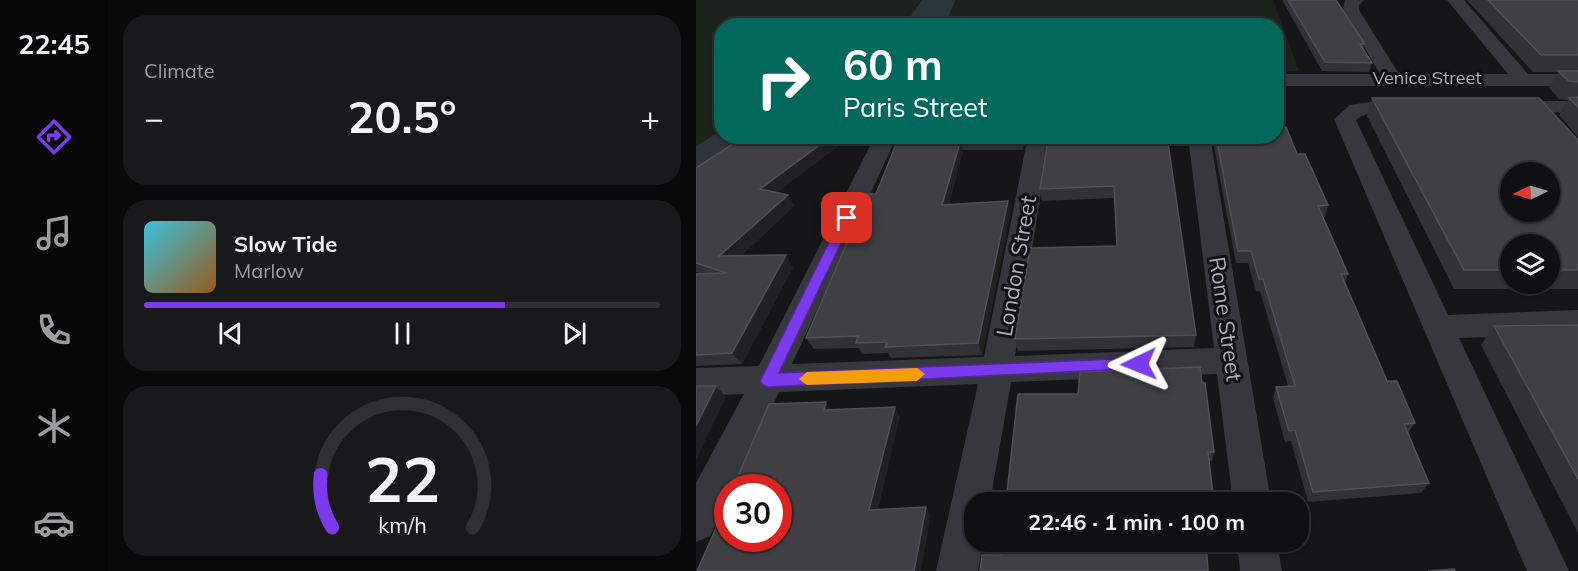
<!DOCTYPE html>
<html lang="en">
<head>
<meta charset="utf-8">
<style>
  :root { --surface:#101012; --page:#19191b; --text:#f1f3f6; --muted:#9c9d9f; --line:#303032; --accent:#7c3aed }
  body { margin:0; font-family:Mulish,sans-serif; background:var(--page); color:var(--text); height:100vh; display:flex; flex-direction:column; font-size:22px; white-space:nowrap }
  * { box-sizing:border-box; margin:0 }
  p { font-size:20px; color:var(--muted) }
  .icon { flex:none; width:33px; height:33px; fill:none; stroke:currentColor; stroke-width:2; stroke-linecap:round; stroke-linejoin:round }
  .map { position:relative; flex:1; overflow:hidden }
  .details { display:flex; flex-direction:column; gap:15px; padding:15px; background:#09090a; width:588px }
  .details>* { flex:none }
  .hud { position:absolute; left:18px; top:18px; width:570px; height:126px; border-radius:24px; box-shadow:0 2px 4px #0004,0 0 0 2px var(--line); background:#00695c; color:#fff; overflow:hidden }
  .needle { width:39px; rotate:265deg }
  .controls { position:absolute; left:804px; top:162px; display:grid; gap:12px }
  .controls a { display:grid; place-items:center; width:60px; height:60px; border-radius:50%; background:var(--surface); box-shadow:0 2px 4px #0004,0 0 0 2px var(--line); font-size:30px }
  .speed { position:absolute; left:18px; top:474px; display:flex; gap:12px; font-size:30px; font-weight:700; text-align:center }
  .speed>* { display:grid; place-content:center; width:78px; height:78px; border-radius:50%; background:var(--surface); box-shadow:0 2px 4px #0004,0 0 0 2px var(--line); line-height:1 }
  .speed .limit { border:9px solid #d22; background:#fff; color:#111 }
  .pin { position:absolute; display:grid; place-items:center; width:51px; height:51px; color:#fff; margin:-26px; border-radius:12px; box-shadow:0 3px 9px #0006 }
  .me { position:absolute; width:66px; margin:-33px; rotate:268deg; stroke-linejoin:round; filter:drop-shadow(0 0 4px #0008) }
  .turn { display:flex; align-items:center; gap:21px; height:126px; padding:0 30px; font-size:27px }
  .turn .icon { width:78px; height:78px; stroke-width:2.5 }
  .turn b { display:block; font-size:42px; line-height:51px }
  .big { font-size:45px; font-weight:700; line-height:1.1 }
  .details .card { flex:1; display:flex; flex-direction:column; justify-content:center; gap:9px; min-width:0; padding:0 21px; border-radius:24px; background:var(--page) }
  .details .dial { align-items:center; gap:0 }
  .dial svg { height:156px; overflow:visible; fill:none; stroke:var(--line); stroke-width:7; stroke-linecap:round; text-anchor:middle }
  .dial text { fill:var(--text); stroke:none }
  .song { display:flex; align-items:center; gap:18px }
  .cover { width:72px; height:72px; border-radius:9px; background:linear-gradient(135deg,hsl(190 70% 55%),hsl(30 70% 35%)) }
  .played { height:6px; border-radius:3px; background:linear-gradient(90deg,var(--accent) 70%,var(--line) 70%) }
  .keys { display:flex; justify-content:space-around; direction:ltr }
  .heat { display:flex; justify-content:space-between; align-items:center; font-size:33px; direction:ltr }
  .trip { position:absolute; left:268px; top:492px; width:345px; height:60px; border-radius:24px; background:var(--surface); box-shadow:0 2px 4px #0004,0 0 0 2px var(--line); font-weight:700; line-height:60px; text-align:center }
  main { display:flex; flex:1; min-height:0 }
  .menu { display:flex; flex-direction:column; width:108px; justify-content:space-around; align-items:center; background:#060607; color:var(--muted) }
  .menu .icon { width:42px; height:42px }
  .menu .active { color:var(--accent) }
  .menu b { font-size:27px; color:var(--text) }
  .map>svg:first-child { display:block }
</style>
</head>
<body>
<main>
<nav class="menu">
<b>22:45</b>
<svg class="icon active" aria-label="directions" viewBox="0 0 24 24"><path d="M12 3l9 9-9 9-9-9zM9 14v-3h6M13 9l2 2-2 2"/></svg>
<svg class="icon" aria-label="music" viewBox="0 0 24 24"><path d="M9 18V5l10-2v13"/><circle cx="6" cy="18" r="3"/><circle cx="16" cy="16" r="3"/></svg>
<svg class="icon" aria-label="phone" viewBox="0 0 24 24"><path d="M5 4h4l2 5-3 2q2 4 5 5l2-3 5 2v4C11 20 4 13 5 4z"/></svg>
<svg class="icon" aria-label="climate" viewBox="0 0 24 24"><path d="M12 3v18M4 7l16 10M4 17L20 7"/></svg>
<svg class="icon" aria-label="car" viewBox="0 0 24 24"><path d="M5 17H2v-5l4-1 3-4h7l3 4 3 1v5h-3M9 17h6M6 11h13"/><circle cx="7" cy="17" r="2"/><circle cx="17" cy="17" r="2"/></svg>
</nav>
<section class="details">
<div class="card"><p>Climate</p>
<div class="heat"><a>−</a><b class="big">20.5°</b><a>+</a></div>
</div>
<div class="card">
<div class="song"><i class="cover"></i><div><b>Slow Tide</b><p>Marlow</p></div></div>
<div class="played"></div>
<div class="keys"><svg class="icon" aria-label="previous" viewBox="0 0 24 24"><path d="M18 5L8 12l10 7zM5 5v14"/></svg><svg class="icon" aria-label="pause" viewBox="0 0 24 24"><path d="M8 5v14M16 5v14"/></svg><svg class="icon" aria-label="next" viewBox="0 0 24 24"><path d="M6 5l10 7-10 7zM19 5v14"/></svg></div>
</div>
<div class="card dial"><svg viewBox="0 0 100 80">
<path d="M14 69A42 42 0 1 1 86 69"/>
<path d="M14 69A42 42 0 0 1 8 42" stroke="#7c3aed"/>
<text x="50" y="56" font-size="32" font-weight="700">22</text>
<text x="50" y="72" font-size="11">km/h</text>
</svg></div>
</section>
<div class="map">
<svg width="882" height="571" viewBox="0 0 882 571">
  <rect width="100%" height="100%" fill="#161618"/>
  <path fill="#1c231d" d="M0,0h226l-11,19 -11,6 -178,1 -1,109 -25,15z
    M261,0h316l26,71 -22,1 -1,-46 -336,-1 6,-3z"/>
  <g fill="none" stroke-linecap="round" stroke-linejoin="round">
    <path fill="#2c353c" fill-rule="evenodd" d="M226,0h34l-12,26h-40z
      M26,130v6h48c-15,22 -49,41 -74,47v-37z"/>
    <path fill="#37383d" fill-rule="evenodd" d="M649,0h19l-5,5v5l40,64h109l-61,-74h17l64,74h50v12h-302v-12h104l-37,-64z
      M687,100l32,3 3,4 -3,4c-20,5 -42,-5 -59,9l92,195 130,-5v24l-119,4 110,233h-42l-193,-452 16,-14z
      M812,101h70v12l-77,-2 -3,-4 3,-4z
      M179,136h22l-105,228 192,-7 44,-221h22l-35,220 199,-8 -26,-212h22l61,366h-38l-16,-128 -206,8 -21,120h-15v40h8l-5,29h-42l42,-187 -199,8 -46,96h-5v11l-18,37 -14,6v-59l48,-89 -48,2v-28l63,-2z
      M541,542h40l5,29h-42z"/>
  </g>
  <path fill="#323236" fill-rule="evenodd" d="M586,0h54l29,44 -2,5 9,14 -3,9 -47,-1z
    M771,0h111v137l-19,-22 9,-15 -9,-1 -10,-11 9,-16h-25z
    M676,98l206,42v149h-124l-87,-173zM814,244h40v40h-40z
    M331,136l-4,14h-60l-14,54 59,-3 2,12 -28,142 -91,3 -3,-5 -26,1 -3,-6 -45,1 -8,-11 70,-144 19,-48 -3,-9z
    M471,136l29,199 -2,12 -176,4 -3,-12 102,-93 -3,-48 -72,3 -2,-12z
    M518,136l83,18 31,51 -3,12h-2l25,57 -3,9 42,98 28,42 -7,10 21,50 -8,10 -113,9 -17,-61 -6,1 -12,-44 3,-11 12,-1 -28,-95h-4l-8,-28h-12l-23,-121z
    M0,168l81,24 11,3 6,11 -53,50 52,11 -51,97 -46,2v-92h7l-7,-2z
    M882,325v208l-97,-188 13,-19z
    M382,394l136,58 -2,9h-3z"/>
  <path fill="#212124" d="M136,136h20l-85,64 -7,-11z
    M326,136h5l-4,14 -2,-12z
    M265,139l2,11 -18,67 -3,-12z
    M92,195l6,11 -66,62 -9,-12z
    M312,201l2,12 -28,142 -4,-12z
    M90,255l7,12 -51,97 -10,-11z
    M20,386l10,11 -30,63v-34z
    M130,402l7,10 -9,-2z
    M199,407l5,10 -24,101 -7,-8z
    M230,507l5,8 -10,56h-7z"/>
  <path fill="#3f3f44" stroke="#4f5156" stroke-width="1.5" fill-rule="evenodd" d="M592,0h48l29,44h-5l12,19 -47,-1z
    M792,0h90v55h-37z
    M862,71h20v11l-9,-1z
    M882,97v10l-9,-9z
    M676,98h167l39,42v130h-28v-26h-40v26h-46zM814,172h40v40h-40z
    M590,127l11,27h8l23,51 -10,1 30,68h-7l46,107h10l18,42 -11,1 25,59 -116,9 -18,-62 -6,1 -13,-44 19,-1 -32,-107h-4l-8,-28h-13l-22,-115h60v-8z
    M49,136h87l-72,53 28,6 -69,61 67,-1 -54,98 -36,2v-81l31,-1 -31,-10v-95z
    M197,136h129l-1,2 -60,1 -19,66 66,-4 -30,142 -93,4 2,-5 -31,1 2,-7 -52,2 62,-144h8l23,-57h-7z
    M353,136h118l29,199 -181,4 15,-91 87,-2 -3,-60 -74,3z
    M882,325v154l-84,-153z
    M504,367l2,16h3l9,69h-6l6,50h-208l12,-108h60l2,-22z
    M0,386h20l-20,40z
    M130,402l-2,8 71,-3 -26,103 57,-3 -12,64h-217l31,-70v37h50v-50h-45l36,-84z
    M305,542h205l2,29h-228l2,-16h18z
    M758,569l1,2h-27z"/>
  <path fill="#7c3aed" stroke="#51269a" stroke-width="1.5" d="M151,214l6,4 -74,155 360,-15 5,2 2,4 -2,4 -376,19 -5,-2 -3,-4 81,-163z"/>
  <path fill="#f59e0b" d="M221,368l8,6 -8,7 -110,4 -8,-6 8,-7z"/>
  <g text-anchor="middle" stroke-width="6" stroke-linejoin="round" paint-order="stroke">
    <g font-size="18" fill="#a8adb8" stroke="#111113">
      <text x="731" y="84">Venice Street</text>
    </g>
    <g font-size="22" fill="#a8adb8" stroke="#111113">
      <text transform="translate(320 266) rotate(-80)" y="8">London Street</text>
      <text transform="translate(530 319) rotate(82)" y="8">Rome Street</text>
    </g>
  </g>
</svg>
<div class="controls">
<a><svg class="needle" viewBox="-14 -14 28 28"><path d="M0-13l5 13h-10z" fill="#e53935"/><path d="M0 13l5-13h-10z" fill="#9c9d9f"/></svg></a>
<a><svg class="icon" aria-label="layers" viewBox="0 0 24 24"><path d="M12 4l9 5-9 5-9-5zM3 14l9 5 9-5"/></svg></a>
</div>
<div class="speed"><div class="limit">30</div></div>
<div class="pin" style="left:151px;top:218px;background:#d93025"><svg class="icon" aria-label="arrive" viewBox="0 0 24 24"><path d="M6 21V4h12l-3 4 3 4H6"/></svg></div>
<svg class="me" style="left:443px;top:364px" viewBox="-20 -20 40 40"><path d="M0-17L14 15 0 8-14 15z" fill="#7c3aed" stroke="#fff" stroke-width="4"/></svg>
<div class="trip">22:46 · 1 min · 100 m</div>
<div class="hud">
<div class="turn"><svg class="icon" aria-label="right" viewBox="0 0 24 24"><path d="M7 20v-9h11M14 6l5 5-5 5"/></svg><div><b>60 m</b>Paris Street</div></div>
</div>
</div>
</main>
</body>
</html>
